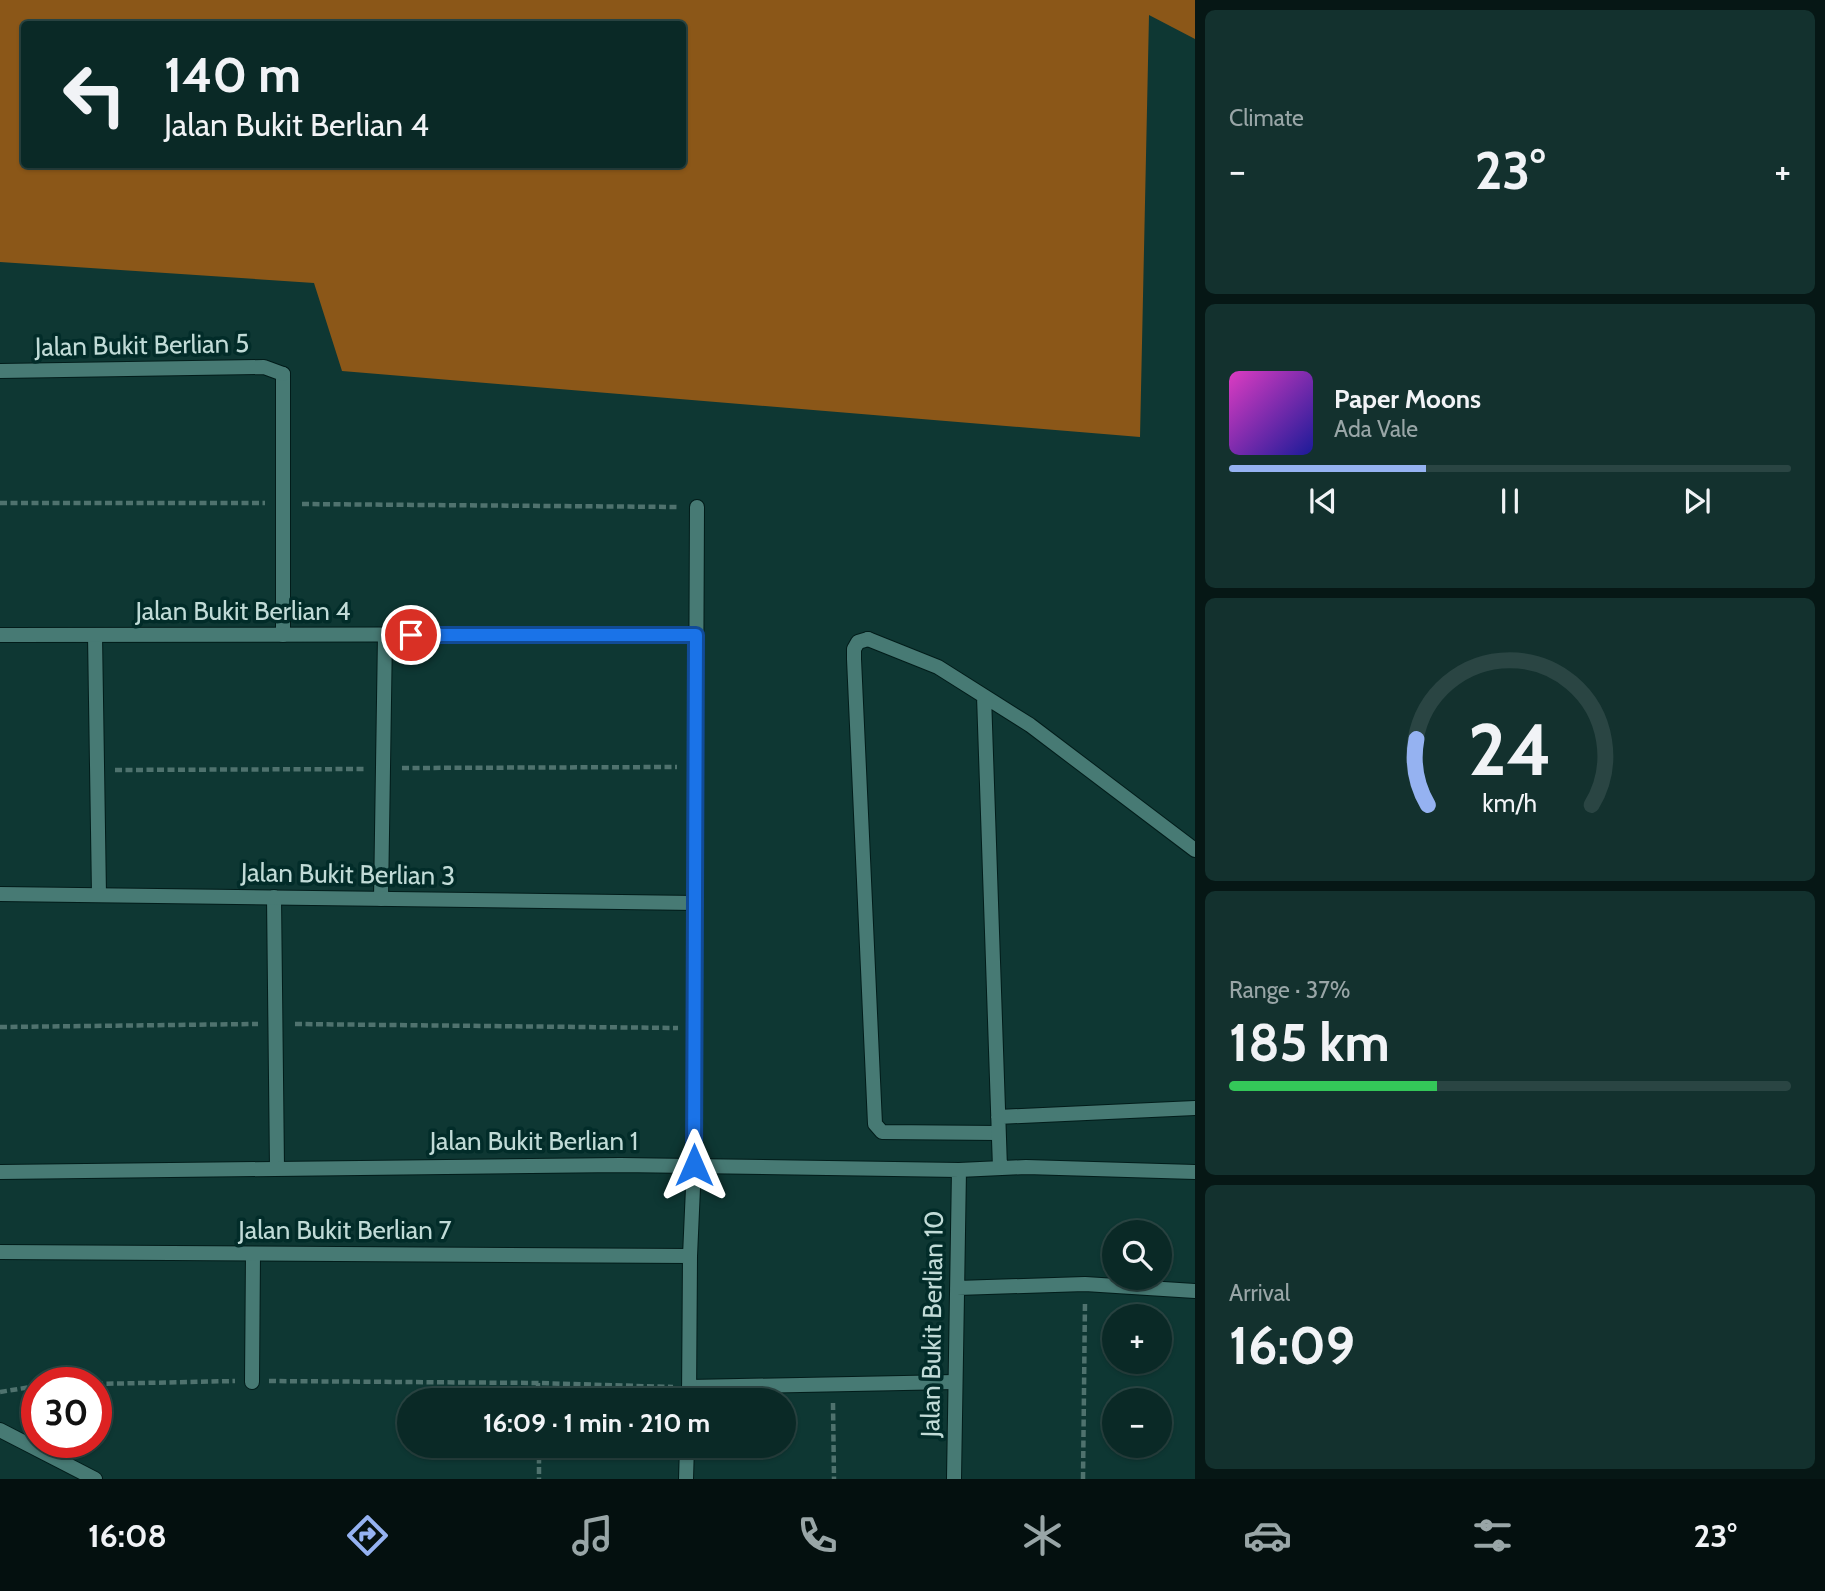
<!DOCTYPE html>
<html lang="en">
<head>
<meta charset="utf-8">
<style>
  :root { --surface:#0a2926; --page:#13312e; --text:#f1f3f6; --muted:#99a6a7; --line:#2a4543; --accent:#95b2f1 }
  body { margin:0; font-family:Cabin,sans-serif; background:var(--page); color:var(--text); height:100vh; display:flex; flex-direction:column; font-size:26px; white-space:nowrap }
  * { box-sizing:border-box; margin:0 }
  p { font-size:23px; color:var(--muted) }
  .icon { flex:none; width:38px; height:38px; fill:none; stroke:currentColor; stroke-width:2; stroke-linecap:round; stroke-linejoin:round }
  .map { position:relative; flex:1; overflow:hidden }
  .drawer { display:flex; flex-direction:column; gap:10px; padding:10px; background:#061715; width:630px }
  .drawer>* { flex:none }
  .guide { position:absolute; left:21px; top:21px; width:665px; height:147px; border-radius:7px; box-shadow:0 2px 5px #0004,0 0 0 2px var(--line); background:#0a2926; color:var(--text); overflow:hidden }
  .controls { position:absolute; left:1102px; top:1220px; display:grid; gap:14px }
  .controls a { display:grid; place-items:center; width:70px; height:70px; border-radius:50%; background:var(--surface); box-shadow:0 2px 5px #0004,0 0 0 2px var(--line); font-size:35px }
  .speed { position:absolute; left:21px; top:1367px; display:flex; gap:14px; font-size:35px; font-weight:700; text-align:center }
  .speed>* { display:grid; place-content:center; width:91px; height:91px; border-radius:50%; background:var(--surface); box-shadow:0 2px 5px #0004,0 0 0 2px var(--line); line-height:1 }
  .speed .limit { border:10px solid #d22; background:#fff; color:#111 }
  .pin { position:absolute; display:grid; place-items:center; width:60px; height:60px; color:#fff; margin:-30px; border:4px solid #fff; border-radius:50%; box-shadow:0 2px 7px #0007 }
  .me { position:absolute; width:77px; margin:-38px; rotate:0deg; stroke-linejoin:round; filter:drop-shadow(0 0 5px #0008) }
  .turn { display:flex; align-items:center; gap:24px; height:147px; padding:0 28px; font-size:32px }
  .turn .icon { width:91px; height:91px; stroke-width:2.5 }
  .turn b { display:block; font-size:49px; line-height:60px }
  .big { font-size:52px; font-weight:700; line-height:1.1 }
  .drawer .card { flex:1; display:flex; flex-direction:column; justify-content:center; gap:10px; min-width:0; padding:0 24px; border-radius:10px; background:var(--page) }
  .drawer .dial { align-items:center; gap:0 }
  .dial svg { height:182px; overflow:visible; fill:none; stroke:var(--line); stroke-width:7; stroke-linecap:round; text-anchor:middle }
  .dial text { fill:var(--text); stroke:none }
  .song { display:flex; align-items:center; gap:21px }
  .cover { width:84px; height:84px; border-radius:10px; background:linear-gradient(135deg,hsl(310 70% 55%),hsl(240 70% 35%)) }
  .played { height:7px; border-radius:4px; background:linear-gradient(90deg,var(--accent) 35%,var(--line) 35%) }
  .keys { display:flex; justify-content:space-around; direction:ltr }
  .heat { display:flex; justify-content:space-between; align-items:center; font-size:38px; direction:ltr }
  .charge { height:10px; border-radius:5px; background:linear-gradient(90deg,#34c759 37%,var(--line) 0) }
  .trip { position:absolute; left:397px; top:1388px; width:399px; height:70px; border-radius:35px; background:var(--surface); box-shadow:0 2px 5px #0004,0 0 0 2px var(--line); font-weight:700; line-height:70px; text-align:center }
  .tab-bar { display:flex; height:112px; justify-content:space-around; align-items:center; background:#04100f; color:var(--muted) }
  .tab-bar .icon { width:49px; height:49px }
  .tab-bar .on { color:var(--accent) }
  .tab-bar b { font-size:32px; color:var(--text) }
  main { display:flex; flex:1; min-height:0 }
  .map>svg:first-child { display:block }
</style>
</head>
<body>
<main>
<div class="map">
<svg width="1195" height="1479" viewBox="0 0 1195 1479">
  <rect width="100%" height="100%" fill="#0e3733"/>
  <path fill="#8b5718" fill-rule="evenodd" d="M0,0h1195v39l-46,-24 -9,422 -798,-66 -28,-88 -314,-21zM24,24h658v140h-658z"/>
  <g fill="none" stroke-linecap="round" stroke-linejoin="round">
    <defs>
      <path id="lane" d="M95,635l4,260
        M283,635v-261
        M868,639l-10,3 -4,7v10l21,465 7,8 116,1
        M274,897l3,271
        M381,899l4,-264
        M252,1382l1,-128
        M689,1387l266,-5"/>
      <path id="street" d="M0,371l264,-4 19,7
        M0,635l696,-1
        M868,639l70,28 92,58 165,125
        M984,696l16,472
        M0,894l695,9
        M998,1117l197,-9
        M0,1172l620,-7 339,5 67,-3 169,5
        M0,1252l690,4
        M957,1288l128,-4 110,7
        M689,1400l1,-144 4,-91 3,-658
        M0,1430l95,49
        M686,1479l1,-33
        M954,1479l5,-309"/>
    </defs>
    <use href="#lane" stroke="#021c1a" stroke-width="16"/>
    <use href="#street" stroke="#021c1a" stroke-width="16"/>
    <path stroke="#4f726e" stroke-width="4.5" stroke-dasharray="7 3.5" stroke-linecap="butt" d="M0,503h265
      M302,504l376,3
      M402,768l275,-1
      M115,770l251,-1
      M295,1024l383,4
      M0,1027l258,-3
      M269,1381l269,2 135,4
      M538,1383v17
      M96,1384l139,-3
      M0,1392l37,-6
      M833,1403l1,76
      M539,1446v33
      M1083,1479l2,-178"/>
    <use href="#lane" stroke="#477a74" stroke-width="14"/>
    <use href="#street" stroke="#477a74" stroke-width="14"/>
  </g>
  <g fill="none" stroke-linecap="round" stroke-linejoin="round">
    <defs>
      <path id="route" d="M411,635h285l-2,530"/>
    </defs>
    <use href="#route" stroke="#114b97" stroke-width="18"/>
    <use href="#route" stroke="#1a73e8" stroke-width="12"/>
  </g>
  <g text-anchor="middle" stroke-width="7" stroke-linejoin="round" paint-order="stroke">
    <g font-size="26" fill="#c1dbd7" stroke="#022c29">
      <text transform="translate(142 345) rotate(-1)" y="9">Jalan Bukit Berlian 5</text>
      <text x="243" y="620">Jalan Bukit Berlian 4</text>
      <text transform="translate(348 874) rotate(1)" y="9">Jalan Bukit Berlian 3</text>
      <text x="534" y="1150">Jalan Bukit Berlian 1</text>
      <text x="345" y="1239">Jalan Bukit Berlian 7</text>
      <text transform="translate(932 1324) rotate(-89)" y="9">Jalan Bukit Berlian 10</text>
    </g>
  </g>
</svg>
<div class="controls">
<a><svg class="icon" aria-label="search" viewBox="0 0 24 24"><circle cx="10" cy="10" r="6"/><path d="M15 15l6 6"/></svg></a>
<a>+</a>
<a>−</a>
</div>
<div class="speed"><div class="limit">30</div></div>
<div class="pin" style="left:411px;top:635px;background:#d93025"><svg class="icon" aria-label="arrive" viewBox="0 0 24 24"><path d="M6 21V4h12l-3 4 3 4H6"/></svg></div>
<svg class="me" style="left:694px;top:1165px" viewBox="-20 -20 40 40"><path d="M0-17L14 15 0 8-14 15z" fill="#1a73e8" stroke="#fff" stroke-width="4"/></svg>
<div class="trip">16:09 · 1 min · 210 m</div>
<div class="guide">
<div class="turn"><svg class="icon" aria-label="left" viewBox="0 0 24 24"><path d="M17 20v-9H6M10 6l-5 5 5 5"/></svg><div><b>140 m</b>Jalan Bukit Berlian 4</div></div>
</div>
</div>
<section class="drawer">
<div class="card"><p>Climate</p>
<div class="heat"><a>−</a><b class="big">23°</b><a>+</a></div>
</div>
<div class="card">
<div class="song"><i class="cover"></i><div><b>Paper Moons</b><p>Ada Vale</p></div></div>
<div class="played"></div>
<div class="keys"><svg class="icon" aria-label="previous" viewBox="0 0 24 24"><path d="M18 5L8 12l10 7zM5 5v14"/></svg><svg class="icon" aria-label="pause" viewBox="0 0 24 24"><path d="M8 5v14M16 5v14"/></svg><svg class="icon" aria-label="next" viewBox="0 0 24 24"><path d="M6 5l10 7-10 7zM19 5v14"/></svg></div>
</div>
<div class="card dial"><svg viewBox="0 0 100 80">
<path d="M14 69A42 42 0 1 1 86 69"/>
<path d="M14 69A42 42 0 0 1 9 40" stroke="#95b2f1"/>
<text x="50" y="56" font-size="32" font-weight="700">24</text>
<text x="50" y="72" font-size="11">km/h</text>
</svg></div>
<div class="card"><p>Range · 37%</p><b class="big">185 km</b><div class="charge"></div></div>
<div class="card"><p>Arrival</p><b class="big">16:09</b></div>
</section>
</main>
<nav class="tab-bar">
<b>16:08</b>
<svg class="icon on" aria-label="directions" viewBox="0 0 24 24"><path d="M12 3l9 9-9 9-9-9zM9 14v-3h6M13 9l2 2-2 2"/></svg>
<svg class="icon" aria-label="music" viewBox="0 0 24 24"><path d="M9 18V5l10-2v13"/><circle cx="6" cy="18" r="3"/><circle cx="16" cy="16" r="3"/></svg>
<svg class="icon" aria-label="phone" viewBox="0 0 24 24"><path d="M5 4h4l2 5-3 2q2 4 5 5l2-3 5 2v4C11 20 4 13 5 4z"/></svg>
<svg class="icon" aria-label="climate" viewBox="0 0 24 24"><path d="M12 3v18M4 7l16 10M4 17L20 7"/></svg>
<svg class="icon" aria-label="car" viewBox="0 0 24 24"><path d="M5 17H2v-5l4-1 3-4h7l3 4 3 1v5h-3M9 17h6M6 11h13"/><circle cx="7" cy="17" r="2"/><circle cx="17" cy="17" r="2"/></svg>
<svg class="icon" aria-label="filters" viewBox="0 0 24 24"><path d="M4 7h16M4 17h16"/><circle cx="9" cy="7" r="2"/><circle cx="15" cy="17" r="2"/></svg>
<b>23°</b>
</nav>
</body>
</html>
